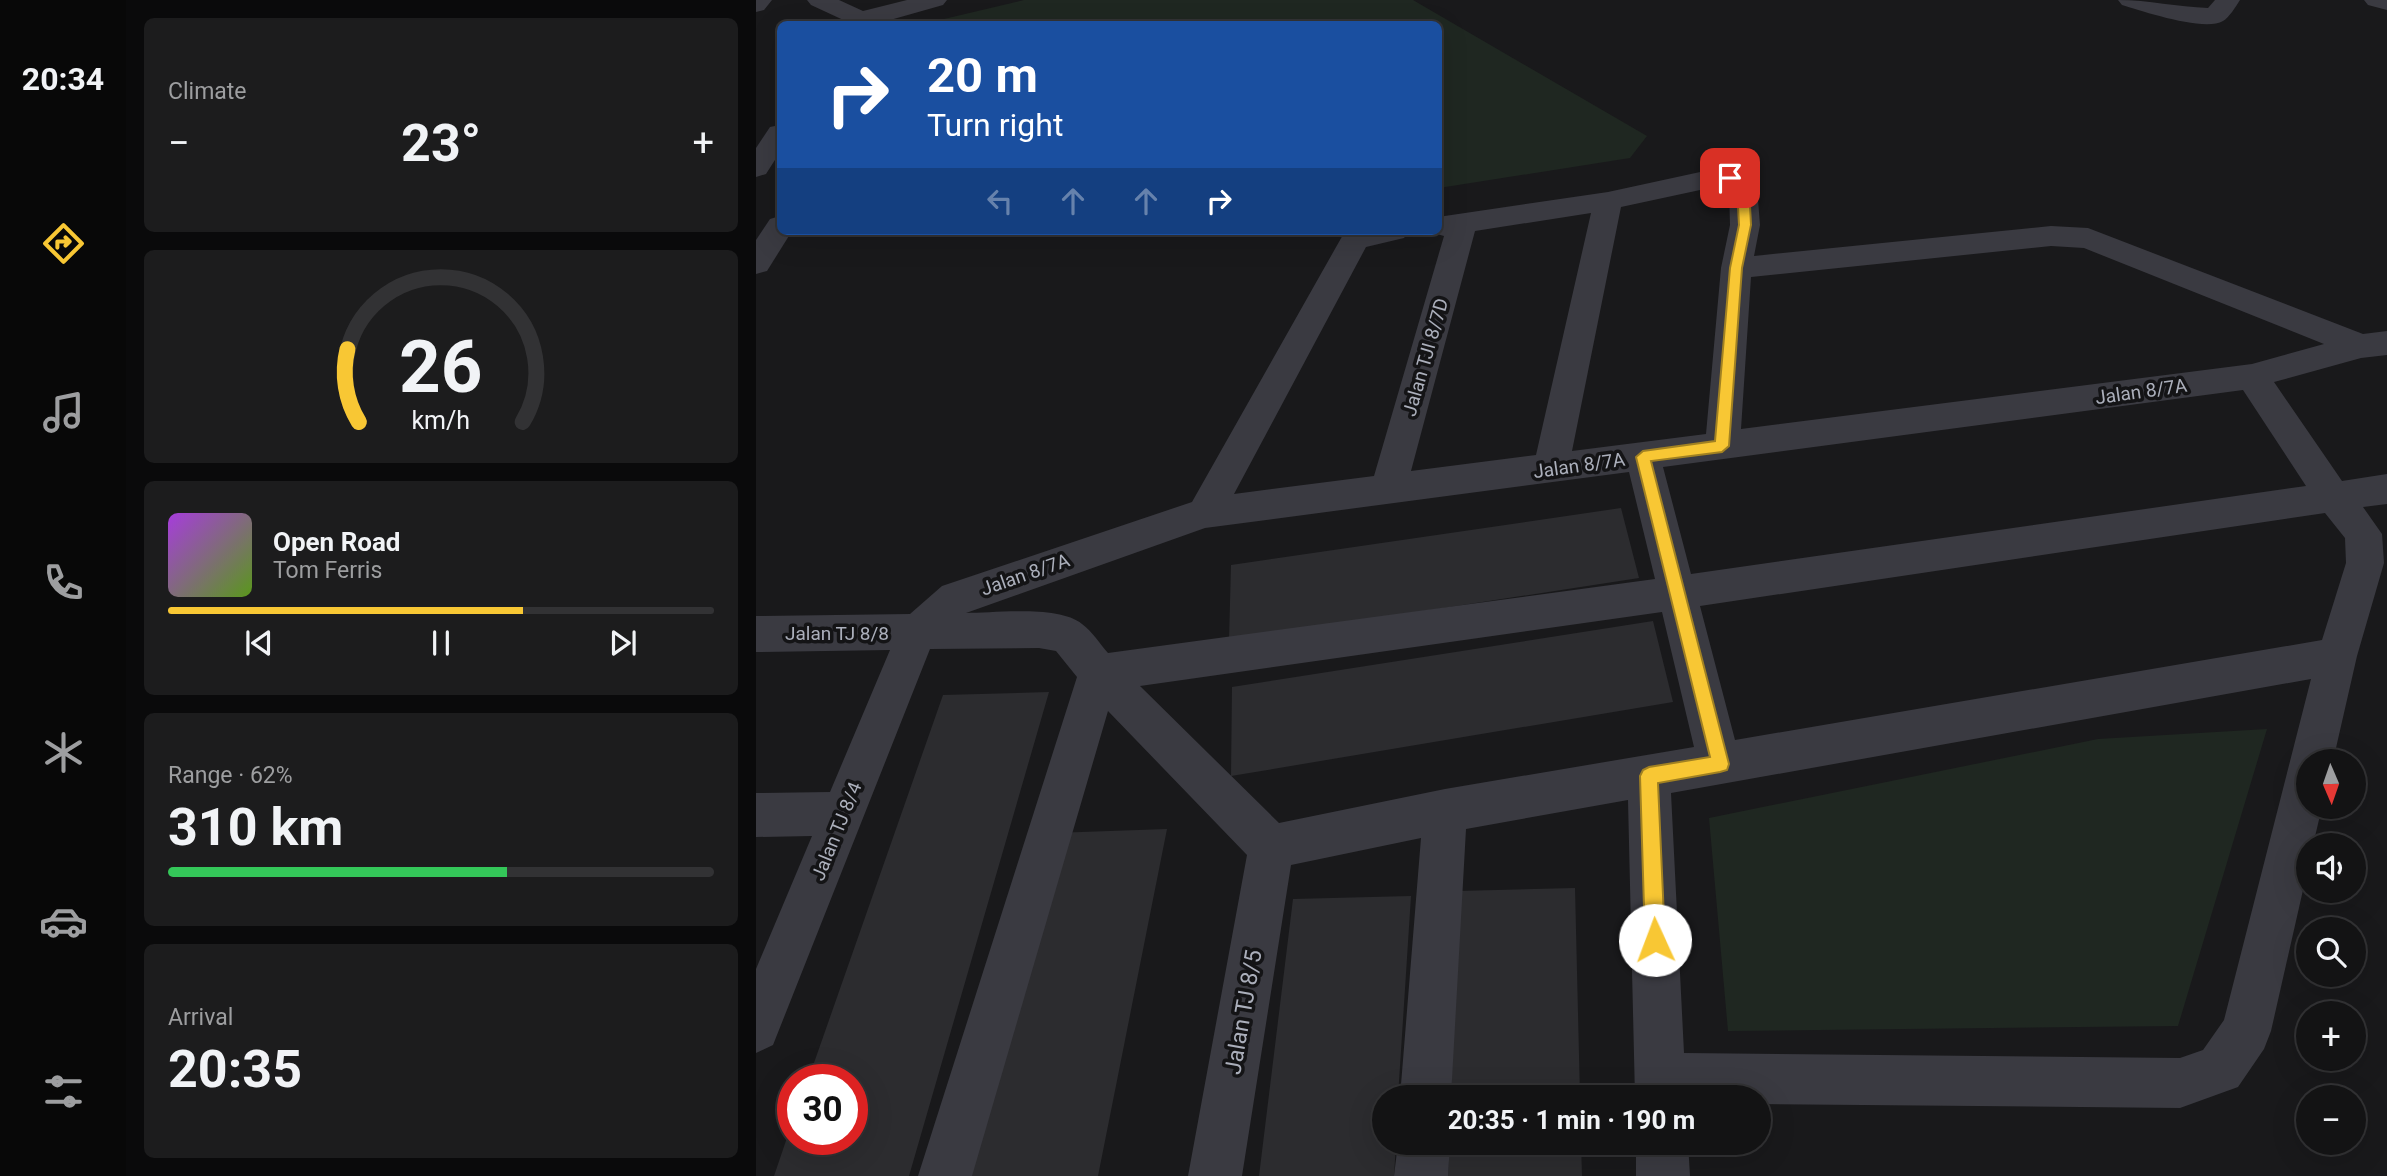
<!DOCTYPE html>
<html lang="en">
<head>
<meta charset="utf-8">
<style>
  :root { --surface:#131314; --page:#1c1c1d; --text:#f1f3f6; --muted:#9d9ea0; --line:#323234; --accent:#f8c734 }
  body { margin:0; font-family:Roboto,sans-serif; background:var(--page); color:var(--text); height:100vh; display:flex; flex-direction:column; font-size:26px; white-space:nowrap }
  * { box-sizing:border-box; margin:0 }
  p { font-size:23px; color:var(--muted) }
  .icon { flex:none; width:38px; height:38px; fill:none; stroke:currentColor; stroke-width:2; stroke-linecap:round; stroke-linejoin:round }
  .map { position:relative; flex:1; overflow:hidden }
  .panel { display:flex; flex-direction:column; gap:18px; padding:18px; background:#0a0a0b; width:630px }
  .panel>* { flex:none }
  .guide { position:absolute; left:21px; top:21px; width:665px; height:214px; border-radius:10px; box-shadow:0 7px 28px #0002,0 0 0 2px var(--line); background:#1a4fa0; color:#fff; overflow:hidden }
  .needle { width:46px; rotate:178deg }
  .controls { position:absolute; left:1540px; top:749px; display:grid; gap:14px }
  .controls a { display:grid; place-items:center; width:70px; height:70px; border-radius:50%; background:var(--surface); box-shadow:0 7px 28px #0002,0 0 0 2px var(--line); font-size:35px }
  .speed { position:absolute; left:21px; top:1064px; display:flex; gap:14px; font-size:35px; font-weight:700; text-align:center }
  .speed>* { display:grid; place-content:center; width:91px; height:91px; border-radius:50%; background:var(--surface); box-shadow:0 7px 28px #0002,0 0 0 2px var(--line); line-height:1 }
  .speed .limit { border:10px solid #d22; background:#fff; color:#111 }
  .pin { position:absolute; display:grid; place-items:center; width:60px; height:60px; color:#fff; margin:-30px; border-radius:14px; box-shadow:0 4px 10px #0006 }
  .me { position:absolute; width:77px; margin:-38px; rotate:358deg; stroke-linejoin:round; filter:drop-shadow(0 0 5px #0008) }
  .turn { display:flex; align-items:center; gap:24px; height:147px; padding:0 35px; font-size:32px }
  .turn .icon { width:91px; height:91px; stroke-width:2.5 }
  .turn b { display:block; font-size:49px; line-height:60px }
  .lanes { display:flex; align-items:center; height:66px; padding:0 35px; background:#0003; justify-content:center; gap:35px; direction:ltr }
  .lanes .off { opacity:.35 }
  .big { font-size:52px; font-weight:700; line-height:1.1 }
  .panel .card { flex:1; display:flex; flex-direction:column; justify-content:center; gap:10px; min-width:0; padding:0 24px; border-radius:10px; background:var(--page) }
  .panel .dial { align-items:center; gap:0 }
  .dial svg { height:182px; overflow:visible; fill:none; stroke:var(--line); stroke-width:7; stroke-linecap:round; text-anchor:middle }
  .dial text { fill:var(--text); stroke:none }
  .song { display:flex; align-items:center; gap:21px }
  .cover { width:84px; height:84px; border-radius:10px; background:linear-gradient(135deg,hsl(280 70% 55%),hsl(90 70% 35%)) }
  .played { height:7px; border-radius:4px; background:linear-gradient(90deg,var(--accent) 65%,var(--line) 65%) }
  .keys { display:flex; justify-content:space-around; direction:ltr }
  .heat { display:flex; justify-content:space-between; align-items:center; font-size:38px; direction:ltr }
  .charge { height:10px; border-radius:5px; background:linear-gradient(90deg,#34c759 62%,var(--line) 0) }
  .trip { position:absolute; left:616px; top:1085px; width:399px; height:70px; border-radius:35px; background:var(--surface); box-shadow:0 7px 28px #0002,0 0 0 2px var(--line); font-weight:700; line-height:70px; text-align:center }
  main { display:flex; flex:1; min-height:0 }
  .dock { display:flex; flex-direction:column; width:126px; justify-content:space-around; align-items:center; background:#080808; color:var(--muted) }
  .dock .icon { width:49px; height:49px }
  .dock .selected { color:var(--accent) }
  .dock b { font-size:32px; color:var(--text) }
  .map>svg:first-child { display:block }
</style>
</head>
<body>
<main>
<nav class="dock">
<b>20:34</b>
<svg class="icon selected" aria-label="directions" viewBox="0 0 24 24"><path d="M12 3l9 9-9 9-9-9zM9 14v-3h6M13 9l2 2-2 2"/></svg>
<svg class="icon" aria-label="music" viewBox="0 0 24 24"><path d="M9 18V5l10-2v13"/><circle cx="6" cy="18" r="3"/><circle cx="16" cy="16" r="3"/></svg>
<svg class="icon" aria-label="phone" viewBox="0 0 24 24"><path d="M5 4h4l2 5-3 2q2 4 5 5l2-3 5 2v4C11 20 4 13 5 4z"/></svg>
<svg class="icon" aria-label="climate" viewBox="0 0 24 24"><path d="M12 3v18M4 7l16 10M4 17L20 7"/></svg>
<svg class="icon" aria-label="car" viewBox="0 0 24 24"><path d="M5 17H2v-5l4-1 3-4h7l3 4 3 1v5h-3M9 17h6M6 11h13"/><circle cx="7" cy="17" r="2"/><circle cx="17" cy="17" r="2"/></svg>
<svg class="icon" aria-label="filters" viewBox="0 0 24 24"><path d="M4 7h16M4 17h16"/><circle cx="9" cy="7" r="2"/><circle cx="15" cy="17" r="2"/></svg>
</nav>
<section class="panel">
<div class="card"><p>Climate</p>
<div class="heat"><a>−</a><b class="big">23°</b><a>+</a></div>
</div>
<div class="card dial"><svg viewBox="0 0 100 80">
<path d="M14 69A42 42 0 1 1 86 69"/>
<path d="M14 69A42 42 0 0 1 9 37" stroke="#f8c734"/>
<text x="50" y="56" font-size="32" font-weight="700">26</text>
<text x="50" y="72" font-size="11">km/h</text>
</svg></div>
<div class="card">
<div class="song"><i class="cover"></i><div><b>Open Road</b><p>Tom Ferris</p></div></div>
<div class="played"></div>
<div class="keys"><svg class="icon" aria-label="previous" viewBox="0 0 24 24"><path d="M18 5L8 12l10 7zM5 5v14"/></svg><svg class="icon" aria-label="pause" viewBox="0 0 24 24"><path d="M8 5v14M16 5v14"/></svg><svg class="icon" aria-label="next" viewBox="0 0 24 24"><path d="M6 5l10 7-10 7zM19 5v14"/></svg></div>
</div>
<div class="card"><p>Range · 62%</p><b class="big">310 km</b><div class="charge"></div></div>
<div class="card"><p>Arrival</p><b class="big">20:35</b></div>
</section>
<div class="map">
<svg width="1631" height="1176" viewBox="0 0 1631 1176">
  <rect width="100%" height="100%" fill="#19191b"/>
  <path fill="#1f2721" d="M268,0h389l234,136 -17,22 -191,30 -1,-164h-498l4,-5z
    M1511,729l-89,297 -450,5 -19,-213 389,-79z"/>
  <path fill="#2c2c2f" d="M865,508l18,70 -410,63 2,-76z
    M897,621l20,81 -442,74 1,-89z
    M293,692l-140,484h-135l18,-53 1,16h59v-59h-44l135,-385z
    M411,829l-69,347h-135l90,-343z
    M819,888l5,209h-129l7,-206z
    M655,896l-13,201h-14v46h12l-2,33h-135l34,-277z
    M693,1143h132l1,33h-134z"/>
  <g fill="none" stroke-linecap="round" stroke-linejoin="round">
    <path fill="#3a3a41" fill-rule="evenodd" d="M0,0h16l-8,10 -8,2z
      M51,0h32l24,11 44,-11h40l-4,5 -67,19h-24l-41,-19z
      M1362,0c31,0 59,7 90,8l7,-8h25c-4,6 -11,18 -17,21 -19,11 -81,-10 -101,-16z
      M1608,0h23v10l-19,-5z
      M24,125v27l-14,22 -10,3v-29l14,-21z
      M958,169l26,3 17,15 3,38 -6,31 297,-30 37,2 275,106 24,-3v24l-26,3 -87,24 68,99 45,-7v30l-24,3 19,27 2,29 -27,93 -24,105h-25v46h14l-9,38h-5v23l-37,163 -7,18 -26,38 -58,21 -421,-4v-7h-124l-7,-297 -162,29 -15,268h-51l21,-259 -130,27 -49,311h-54l59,-321 -139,-144 -136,465h-54l159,-499 -21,-26 -17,-3 -109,1 -157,396 -17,8v-84l56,-133 -56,1v-44l74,-1 60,-142 -134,2v-36l154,-2 32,-28 250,-84 152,-269 65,-2 -5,7 -38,9 -132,247 140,-18 70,-240 -18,-5h12v-14l170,-25zM958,187l15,4 1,34 -9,43 -15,166 -134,17 49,-244zM835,213l-55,242 -125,16 64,-240zM1295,246l33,2 240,96 -72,20 -511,65 10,-152zM1487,390l63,96 -615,88 -28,-107zM873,472l26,107 -547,74c-8,-9 -16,-22 -26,-29 -23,-19 -87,-11 -116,-11l239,-85zM1569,513l20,25 1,25 -24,77 -587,100 -35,-134zM906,612l32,135 -249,42 -166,34 -139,-137zM1555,679l-87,341 -21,30 -23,8 -496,-5 -13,-260z
      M24,216v15h12l-25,40 -11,3v-34l14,-21z
      M642,1143h52l-2,33h-54z
      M880,1143h52l2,33h-54z"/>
  </g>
  <path fill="#f8c734" stroke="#a18122" stroke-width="2" d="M974,175l19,12 2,38 -9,43 -13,178 -7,6 -71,9 78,303 -2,6 -7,2 -62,11 7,157 -3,7 -7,3 -7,-3 -3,-7 -5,-164 3,-6 6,-3 61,-10 -74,-300 7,-6 72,-10 15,-173 9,-43 -2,-37 -13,-10z"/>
  <g text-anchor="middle" stroke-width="7" stroke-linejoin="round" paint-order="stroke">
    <g font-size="19" fill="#abafbb" stroke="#141416">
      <text transform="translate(669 357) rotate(-74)" y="7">Jalan TJI 8/7D</text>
      <text transform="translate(1385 391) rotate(-8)" y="7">Jalan 8/7A</text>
      <text transform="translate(823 465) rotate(-8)" y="7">Jalan 8/7A</text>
      <text transform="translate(269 574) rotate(-19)" y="7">Jalan 8/7A</text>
      <text x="81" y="640">Jalan TJ 8/8</text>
      <text transform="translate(80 831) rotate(-68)" y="7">Jalan TJ 8/4</text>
    </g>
    <g font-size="23" fill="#abafbb" stroke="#141416">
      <text transform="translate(487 1012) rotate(-80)" y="8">Jalan TJ 8/5</text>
    </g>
  </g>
</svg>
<div class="controls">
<a><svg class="needle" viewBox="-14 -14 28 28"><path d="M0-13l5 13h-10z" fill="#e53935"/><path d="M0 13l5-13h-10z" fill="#9d9ea0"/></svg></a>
<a><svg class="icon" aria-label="sound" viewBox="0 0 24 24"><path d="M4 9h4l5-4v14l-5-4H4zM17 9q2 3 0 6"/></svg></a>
<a><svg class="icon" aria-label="search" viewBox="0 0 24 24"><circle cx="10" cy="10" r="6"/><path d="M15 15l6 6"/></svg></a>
<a>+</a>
<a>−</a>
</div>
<div class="speed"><div class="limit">30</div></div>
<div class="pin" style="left:974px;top:178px;background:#d93025"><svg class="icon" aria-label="arrive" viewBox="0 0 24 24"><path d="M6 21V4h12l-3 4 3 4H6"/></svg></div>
<svg class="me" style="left:899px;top:940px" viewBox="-20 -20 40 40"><circle r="19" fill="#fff"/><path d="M0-13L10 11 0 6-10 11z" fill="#f8c734"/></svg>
<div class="trip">20:35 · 1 min · 190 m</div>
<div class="guide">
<div class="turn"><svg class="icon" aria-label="right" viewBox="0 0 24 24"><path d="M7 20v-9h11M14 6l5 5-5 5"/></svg><div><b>20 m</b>Turn right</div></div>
<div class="lanes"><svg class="icon off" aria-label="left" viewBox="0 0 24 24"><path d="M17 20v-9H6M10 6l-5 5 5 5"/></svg><svg class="icon off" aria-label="ahead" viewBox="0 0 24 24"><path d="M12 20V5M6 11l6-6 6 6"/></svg><svg class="icon off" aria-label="ahead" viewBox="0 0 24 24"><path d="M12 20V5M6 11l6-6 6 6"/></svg><svg class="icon" aria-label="right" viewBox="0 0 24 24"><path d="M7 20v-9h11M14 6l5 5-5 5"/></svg></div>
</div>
</div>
</main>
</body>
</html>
